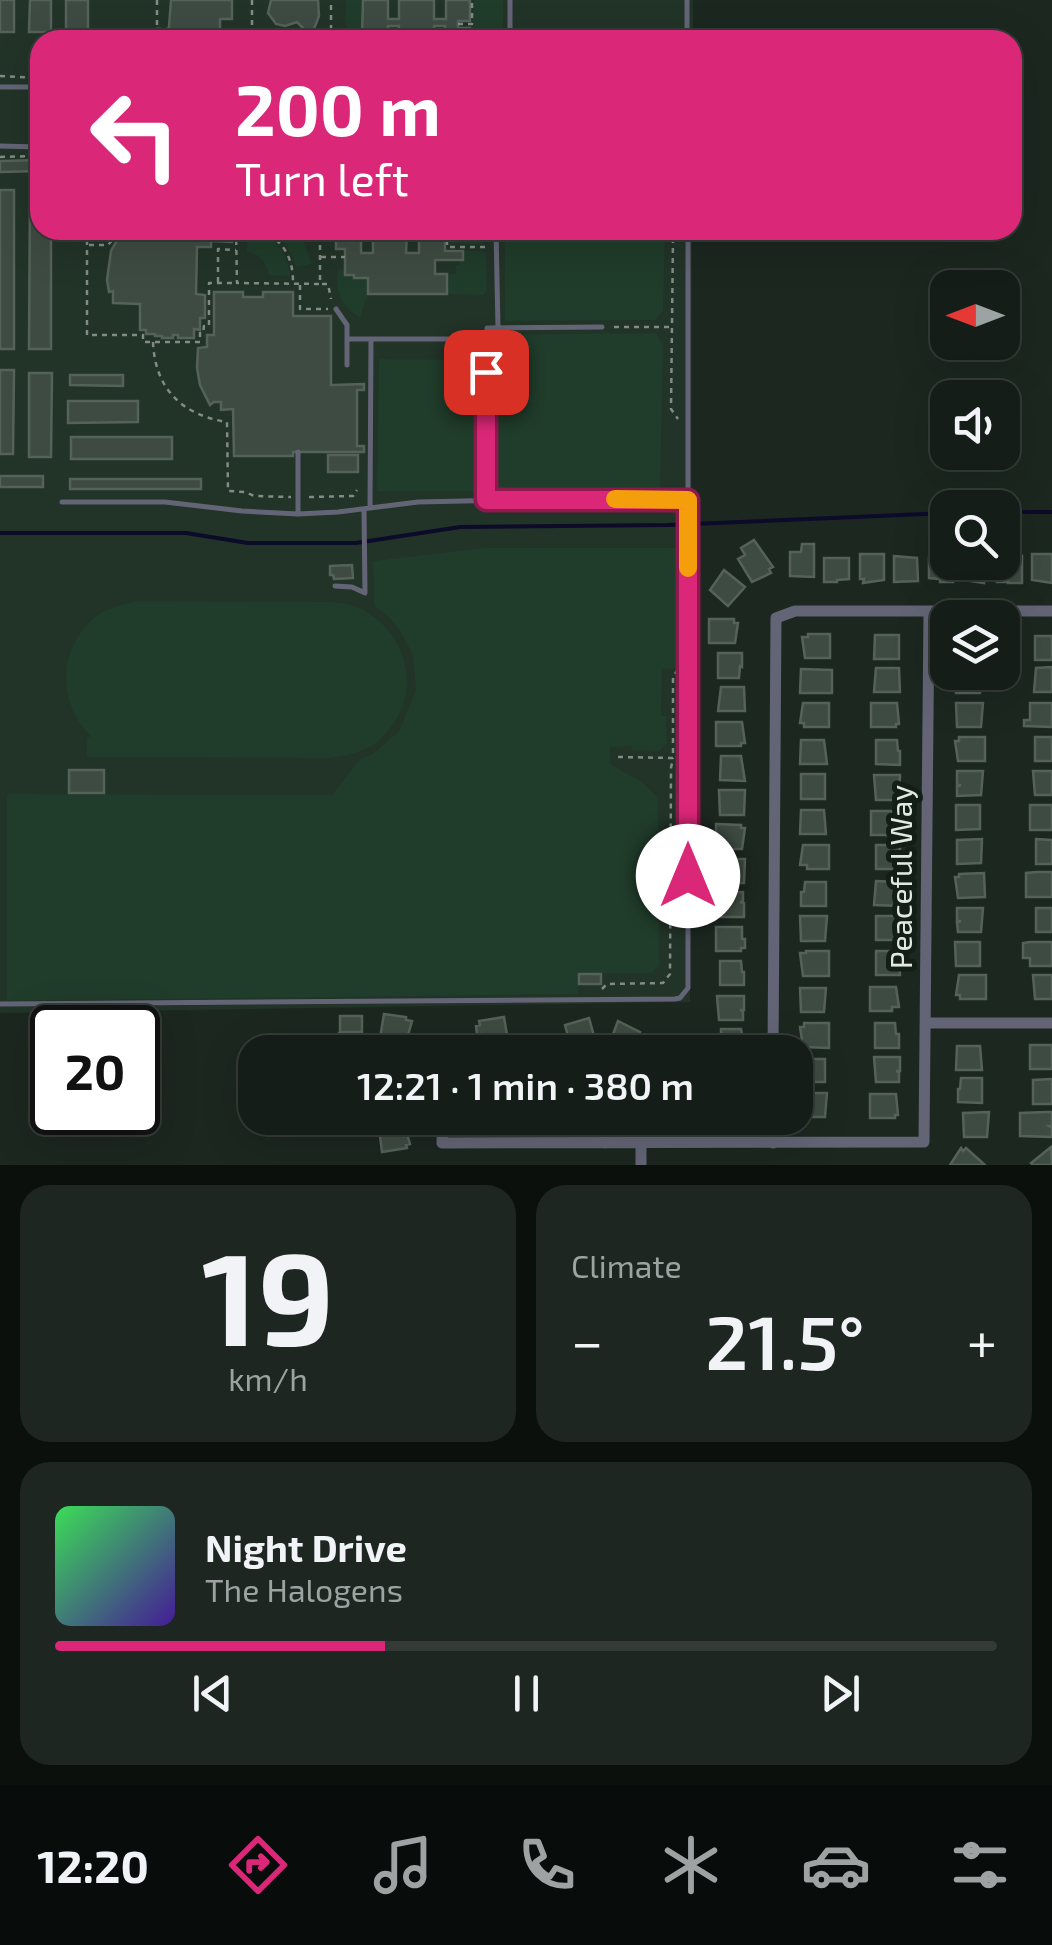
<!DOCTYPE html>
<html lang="en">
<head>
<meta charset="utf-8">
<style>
  :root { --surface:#151d18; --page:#1e2621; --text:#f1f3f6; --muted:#9da2a2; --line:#343b37; --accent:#db2777 }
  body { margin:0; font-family:"Exo 2",sans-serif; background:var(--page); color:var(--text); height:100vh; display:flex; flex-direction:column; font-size:38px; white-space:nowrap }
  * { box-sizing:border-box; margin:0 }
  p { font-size:32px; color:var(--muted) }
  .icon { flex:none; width:55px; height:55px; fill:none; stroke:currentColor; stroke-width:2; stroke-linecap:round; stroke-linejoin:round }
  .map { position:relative; height:1165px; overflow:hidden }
  .details { display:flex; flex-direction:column; gap:20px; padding:20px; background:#0c100d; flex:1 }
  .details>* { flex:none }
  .hud { position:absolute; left:30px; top:30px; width:992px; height:210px; border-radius:30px; box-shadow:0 10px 40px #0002,0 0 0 2px var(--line); background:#db2777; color:#fff; overflow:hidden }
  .needle { width:65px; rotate:270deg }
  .fabs { position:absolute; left:930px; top:270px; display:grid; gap:20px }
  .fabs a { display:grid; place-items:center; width:90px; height:90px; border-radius:20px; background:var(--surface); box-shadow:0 10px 40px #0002,0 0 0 2px var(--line); font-size:50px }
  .speed { position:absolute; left:30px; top:1005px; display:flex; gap:20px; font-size:50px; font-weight:700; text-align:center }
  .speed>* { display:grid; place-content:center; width:130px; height:130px; border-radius:50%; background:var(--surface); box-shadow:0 10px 40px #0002,0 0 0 2px var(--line); line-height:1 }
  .speed .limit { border:5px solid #111; border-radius:15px; background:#fff; color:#111 }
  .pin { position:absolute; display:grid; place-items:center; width:85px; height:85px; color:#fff; margin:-42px; border-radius:20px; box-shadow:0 5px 15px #0006 }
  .me { position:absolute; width:110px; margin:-55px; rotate:0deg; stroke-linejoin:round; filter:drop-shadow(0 0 8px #0008) }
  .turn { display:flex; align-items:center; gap:35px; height:210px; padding:0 40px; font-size:45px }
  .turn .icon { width:130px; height:130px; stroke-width:2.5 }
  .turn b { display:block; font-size:70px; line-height:85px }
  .big { font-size:75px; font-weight:600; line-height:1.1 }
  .details .tile { flex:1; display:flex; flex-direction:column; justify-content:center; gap:15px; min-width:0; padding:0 35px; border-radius:30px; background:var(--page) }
  .details .dial { align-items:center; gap:0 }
  .dial b { font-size:130px; line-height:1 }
  .song { display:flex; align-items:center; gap:30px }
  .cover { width:120px; height:120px; border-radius:15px; background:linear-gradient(135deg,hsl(130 70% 55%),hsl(260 70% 35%)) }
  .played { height:10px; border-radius:5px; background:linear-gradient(90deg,var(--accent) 35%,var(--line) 35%) }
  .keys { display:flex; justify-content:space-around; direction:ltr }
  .heat { display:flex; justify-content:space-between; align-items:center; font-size:55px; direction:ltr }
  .details .tiles { flex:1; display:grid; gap:20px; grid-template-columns:1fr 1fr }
  .tile:last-child { grid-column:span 2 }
  .trip { position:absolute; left:238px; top:1035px; width:575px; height:100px; border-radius:30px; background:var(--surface); box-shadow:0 10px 40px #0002,0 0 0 2px var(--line); font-weight:600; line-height:100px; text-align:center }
  .menu { display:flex; height:160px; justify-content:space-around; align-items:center; background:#080c0a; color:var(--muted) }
  .menu .icon { width:70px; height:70px }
  .menu .active { color:var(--accent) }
  .menu b { font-size:45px; color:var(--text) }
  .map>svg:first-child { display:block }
</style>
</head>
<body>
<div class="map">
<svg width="1052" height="1165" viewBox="0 0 1052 1165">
  <rect width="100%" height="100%" fill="#1c2720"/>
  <path fill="#223328" d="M0,0h693v40h-653v190h652l-2,772 -690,11z"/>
  <path fill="#203c2a" d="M346,0h17l-1,34h-8l-9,-9z
    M474,0h29v40h-32z
    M266,230h28l10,13 8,21 -16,3c-5,-18 -14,-29 -30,-37z
    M449,230h37v11l-3,3h-34z
    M505,230h160l-2,81 -8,9 -150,1z
    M247,231c25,3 41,19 43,45l-21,-1c-3,-12 -9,-21 -22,-23z
    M463,251h20l3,3 1,37 -3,4 -37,-1v-20h9v-9h4v-5h3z
    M338,269h7v5l9,1 1,3h13v16l-8,24c-19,-11 -26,-28 -22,-49z
    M656,333l7,13 -3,149 -169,-1 2,-159z
    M379,359l103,1 -1,131h-104z
    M483,548h195v120l-16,1 -1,47h5l1,27 -8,8 -27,-1 -1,-4 -21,1v17l32,18 16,16 1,168 -8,7 -72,1 -1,20 -571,7v-207l325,1 28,-36 13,-5 26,-23 17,-41 -3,-35 -13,-24 -11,-14 -14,-11 -1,-5 -1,-40z
    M138,601l193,1c7,1 16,1 23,4 49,18 70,79 37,121 -5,6 -10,12 -16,17 -14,9 -28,11 -44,14l-244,-1v-19l4,-2c-34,-31 -33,-88 3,-118 12,-10 29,-14 44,-17z"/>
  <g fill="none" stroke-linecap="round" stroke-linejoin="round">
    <path stroke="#0c0b29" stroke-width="4" d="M1002,512h50
      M0,533h186l62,10h108l104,-16 208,-2 280,-12"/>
  </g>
  <path fill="#3e4b42" stroke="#556259" stroke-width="2.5" d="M0,0h14v32h-14z
    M30,0h21v32h-22z
    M66,0h22v33h-22z
    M171,0h61v19h-12v21h-52z
    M271,0h47l1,16 -5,13 -5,5 -12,-12 -12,4 -9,-2 -8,-11z
    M363,0h25v19h11v-19h35v19h12v-19h24v21h-12v7h12v12h-24l-1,-14h-11v14h-35v-14h-11v14h-7v-5h-19z
    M40,160v11l-40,1v-11z
    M0,190h14v159h-14z
    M30,190h10v40h11v119h-22z
    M137,230h95v12l-21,-1v6h-14l-1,47 9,1v23h-5v12l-6,-1v9h-16v-3h-5v3h-11v-2h-7v-2h-9v-4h-6v-26l-27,-1v-12l-4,1 -2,-12 4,-29 9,-16 2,2h15z
    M336,230h25v23h12v-23h34l-1,23h13v-23h26v21h18v9h-28v14h12v20h-79v-16h-14v-3h-9v-26h-9z
    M214,292h29v5h20v-5h30v24h38v69l33,-1v6h-7v56h7v6h-71v4h-59l-1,-47 -12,1v-8h-7l-4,3 -10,-20 -3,-17 1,-20 9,-1v-12h7z
    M0,370h14l-1,84h-13z
    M29,373h23l-1,84h-22z
    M70,375h53v11l-53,-1z
    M68,401h70v21l-70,1z
    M71,437h101v22h-101z
    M328,455h30v17h-30z
    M0,476h43v11h-43z
    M70,479h131v10h-131z
    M754,540l19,27 -4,2 2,4 -19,9 -14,-23 7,-4 -4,-7z
    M802,544h12v33l-24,-1v-24h11z
    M860,554h24v26l-21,3 1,-4h-4z
    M1032,554h20v29l-20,-3z
    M894,556l23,2 1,23 -24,1z
    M1008,556h14v27h-14v-4l-2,3h-9v-20h5v-3h6z
    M824,558h25v21l-12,1v2h-13z
    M929,558h19v4h5v20h-13v-3l-11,-1z
    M963,562h25l-1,17h-3v4l-21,-3z
    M352,565l1,13 -19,1 -1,-4h-3v-9z
    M724,570l21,17 -17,19 -18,-16z
    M709,619h25v4h4l-3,20h-26z
    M808,634h22v24h-25l-3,-21h6z
    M875,635h24v24h-25z
    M1035,636h17v24h-17z
    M718,653h24v14l-2,-1 -1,12h-21z
    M1052,667v25h-18l2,-24z
    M876,668h23l1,24h-26z
    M801,669l31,1v23h-32z
    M959,672h20l1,21h-24v-14h3z
    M721,687h23l1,24h-27z
    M803,703h26v24h-25v-4h-4z
    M871,703h26l2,21h-3v3h-25z
    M956,703h27l-2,24h-24z
    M1030,703h22v24l-28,-1v-6h6z
    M716,722h26l3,21h-4v3h-25z
    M959,737h26v24h-27l-3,-20h4z
    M1035,737h17v24h-17z
    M801,740h23l3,24h-27z
    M876,740h21l1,11h2v14l-24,-1z
    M721,756h20l4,25 -25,-1z
    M69,770h35v23h-35z
    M957,771h26l-2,24 -24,1v-9l4,-2h-4z
    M1033,771h19v24h-17z
    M801,774h24v25h-24z
    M874,775h26l-1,25h-23z
    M719,790h26l-1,25h-24z
    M956,805h24v24l-24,1z
    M1030,805h22v25h-22z
    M801,810h23l2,24h-26z
    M871,811h22v3h7l-3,21h-26z
    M716,824l25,1v3h4l-3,21h-26z
    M982,839l-1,24 -24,1v-24z
    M1036,839l16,1v24h-16z
    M803,845h26v24h-22v-4h-7z
    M876,845h24v13h-3l-1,11h-20z
    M720,859h25l-1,24h-29v-19h5z
    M1037,872h15v25h-26v-24z
    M984,873l1,24 -27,1 -3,-21h4v-3z
    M876,881l23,1 1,24 -26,-1z
    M805,882h21v24h-25v-14h3z
    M743,892v10h-3l4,1v14h-27l3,-24z
    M657,894h11v23h-11z
    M957,908h26l-2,24h-23l-1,-9 4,-2h-4z
    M1036,908h16v24h-16z
    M800,916h27l-2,25h-24z
    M876,916h24v13h-2l-1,11h-21z
    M716,927h26v12h3v9h-4v3h-25z
    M955,942h25v24h-24z
    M1030,942h22v24h-22v-8h-7v-15z
    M806,951h23v25h-26l-3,-23h6z
    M876,951h23l1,24h-24z
    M720,961h21l1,11h2v13h-24z
    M579,974h22v10h-22z
    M959,975h27v24h-26v-4h-4z
    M1033,975h19v24h-17z
    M870,987h26l3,20h-7v4h-22z
    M800,988h26l-2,24h-23z
    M717,996h27v14h-4l3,1v9h-24z
    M384,1014l22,3v3l6,1 -6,21 -26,-4z
    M340,1016h22v16h-22z
    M504,1017l4,24 -25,4 -2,-11 -4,1 -1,-9 4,-1 -1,-4z
    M589,1018l7,25 -19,9 -2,-6 -4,1 -6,-22z
    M618,1021l22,11 -8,20 -23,-7z
    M804,1023h25v25l-26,-1 -3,-20h4z
    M875,1023h20l1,11h3v14h-24z
    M721,1029h20l4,23h-24z
    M339,1033h23v19h-23z
    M1030,1045h22v24h-22z
    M957,1046h23l2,24h-26z
    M874,1057h26v14h-4l3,1v10h-23z
    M801,1059h24v23h-24z
    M961,1078h21v25l-24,-1v-13h2z
    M1052,1079v25h-19v-24z
    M801,1093h26l-2,24h-23z
    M870,1094h26l2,21h-3v3h-25z
    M989,1112l-2,25h-23l-1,-24z
    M1047,1112h5v14h-3l3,2v9l-32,-1v-23z
    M404,1124l6,20 -4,1 1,3 -25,4 -3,-24z
    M1051,1147l1,18h-19l-2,-2z
    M961,1148l2,3 3,-3 19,17h-35z"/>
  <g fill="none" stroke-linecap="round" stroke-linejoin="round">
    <path stroke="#828b85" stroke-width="2.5" stroke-dasharray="5 5" stroke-linecap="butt" d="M157,0v29
      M252,0v40
      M458,24h14v-24
      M157,40v-11h11
      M228,40v-4l24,-1
      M331,40v-40
      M0,76l38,2
      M0,157l35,-1
      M87,230v105h56v7h57v-9h3l1,-7h5v-43h28
      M236,230l1,53 83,1v-54
      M259,230c23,9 34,26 34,52
      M447,230v17h41
      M122,237l5,-7
      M673,238l-2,171 7,10
      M89,245h19l13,-15
      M321,257h24
      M218,282v-33l18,1
      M322,284h6l3,15
      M300,285v24h28
      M614,327h57
      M153,342c2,47 29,73 74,80l1,69 17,1 9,4 37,1
      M309,497l44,-1 4,-6
      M618,757l55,1v-82l5,-6
      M602,989l5,-5 56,-1 7,-9 1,-206 2,-10"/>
    <path stroke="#636576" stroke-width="5" d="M687,0v40
      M510,40v-40
      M0,87h40
      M0,146l40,1
      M496,230l2,98
      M336,309l11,16v14
      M347,365v-26h140
      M298,452v62
      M486,500l1,-172 115,-1
      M62,502h103l77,9 56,3 40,-2 80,-10 146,-3 124,1
      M370,508l1,-169
      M335,586l17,1 13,6 -1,-84
      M0,1004l675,-5 5,-1 8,-10v-758"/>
    <path stroke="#636576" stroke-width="11" d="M926,1023h126
      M445,1052v-7
      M773,1052l3,-434 19,-7h257
      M443,1118l-1,25 482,-1 5,-531
      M605,1143v-25
      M641,1143v22
      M773,1143v-25"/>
  </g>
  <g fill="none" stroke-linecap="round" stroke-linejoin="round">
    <defs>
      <path id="route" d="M486,372v128h202v376"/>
    </defs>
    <use href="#route" stroke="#8e194d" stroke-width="25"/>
    <use href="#route" stroke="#db2777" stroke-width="18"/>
    <path stroke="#f59e0b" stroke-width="18" d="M615,499l73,1v68"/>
  </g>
  <g text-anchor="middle" stroke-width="10" stroke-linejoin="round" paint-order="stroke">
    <g font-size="30" fill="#e2e9e4" stroke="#131e16">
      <text transform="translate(902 877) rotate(-90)" y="10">Peaceful Way</text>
    </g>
  </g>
</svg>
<div class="fabs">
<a><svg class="needle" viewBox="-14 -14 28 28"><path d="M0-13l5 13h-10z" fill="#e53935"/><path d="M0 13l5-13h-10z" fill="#9da2a2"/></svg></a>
<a><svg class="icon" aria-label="sound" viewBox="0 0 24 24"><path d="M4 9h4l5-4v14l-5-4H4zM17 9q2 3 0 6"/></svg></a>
<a><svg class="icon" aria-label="search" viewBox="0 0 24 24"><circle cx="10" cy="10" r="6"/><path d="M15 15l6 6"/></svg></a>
<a><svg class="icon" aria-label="layers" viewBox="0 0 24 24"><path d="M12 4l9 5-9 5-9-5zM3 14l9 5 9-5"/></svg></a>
</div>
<div class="speed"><div class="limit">20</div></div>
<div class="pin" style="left:486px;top:372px;background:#d93025"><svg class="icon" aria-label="arrive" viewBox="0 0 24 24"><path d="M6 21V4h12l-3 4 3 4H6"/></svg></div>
<svg class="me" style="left:688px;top:876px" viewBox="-20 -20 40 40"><circle r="19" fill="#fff"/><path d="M0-13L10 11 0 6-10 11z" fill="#db2777"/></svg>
<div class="trip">12:21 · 1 min · 380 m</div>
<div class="hud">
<div class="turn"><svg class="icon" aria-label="left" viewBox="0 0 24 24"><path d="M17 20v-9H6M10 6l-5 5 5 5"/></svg><div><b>200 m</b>Turn left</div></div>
</div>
</div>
<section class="details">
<div class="tiles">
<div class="tile dial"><b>19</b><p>km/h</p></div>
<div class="tile"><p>Climate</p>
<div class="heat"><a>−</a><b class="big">21.5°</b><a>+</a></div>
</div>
<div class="tile">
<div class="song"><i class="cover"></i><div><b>Night Drive</b><p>The Halogens</p></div></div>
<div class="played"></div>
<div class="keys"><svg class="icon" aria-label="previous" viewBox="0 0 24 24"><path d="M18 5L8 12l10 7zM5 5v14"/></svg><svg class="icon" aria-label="pause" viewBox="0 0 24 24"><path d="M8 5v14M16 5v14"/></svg><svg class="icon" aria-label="next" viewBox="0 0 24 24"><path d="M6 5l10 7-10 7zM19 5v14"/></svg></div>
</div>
</div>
</section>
<nav class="menu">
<b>12:20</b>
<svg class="icon active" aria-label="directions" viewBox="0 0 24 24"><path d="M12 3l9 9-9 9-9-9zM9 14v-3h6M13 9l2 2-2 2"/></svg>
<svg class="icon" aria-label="music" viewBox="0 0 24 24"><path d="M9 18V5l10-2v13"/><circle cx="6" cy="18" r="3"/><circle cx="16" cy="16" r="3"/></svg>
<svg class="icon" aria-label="phone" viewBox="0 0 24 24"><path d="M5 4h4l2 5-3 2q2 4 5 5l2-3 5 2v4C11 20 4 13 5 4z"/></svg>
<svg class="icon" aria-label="climate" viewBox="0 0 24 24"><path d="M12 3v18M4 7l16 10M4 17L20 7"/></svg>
<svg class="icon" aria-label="car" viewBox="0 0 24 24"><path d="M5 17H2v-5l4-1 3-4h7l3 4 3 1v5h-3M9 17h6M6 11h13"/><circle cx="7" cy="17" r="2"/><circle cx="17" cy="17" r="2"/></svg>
<svg class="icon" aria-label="filters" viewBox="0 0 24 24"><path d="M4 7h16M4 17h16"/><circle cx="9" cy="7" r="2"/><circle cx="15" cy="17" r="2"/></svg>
</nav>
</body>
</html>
